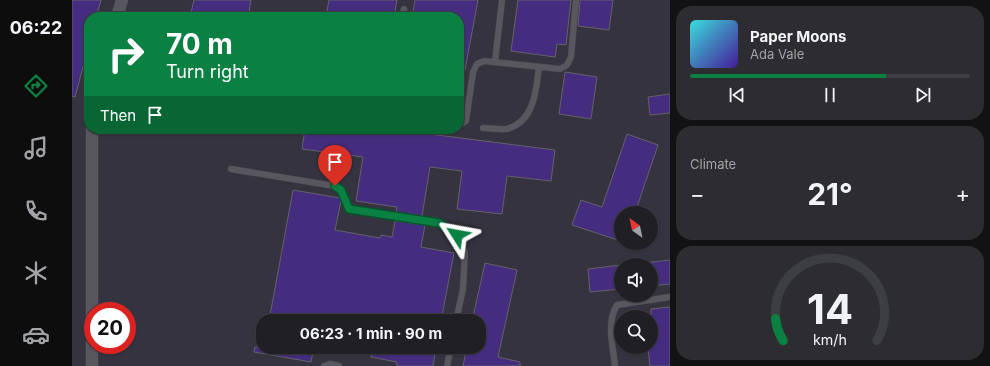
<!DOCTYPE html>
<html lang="en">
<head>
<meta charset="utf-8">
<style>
  :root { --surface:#202024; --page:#2d2d31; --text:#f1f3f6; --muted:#a2a3a6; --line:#3d3e41; --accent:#0b8043 }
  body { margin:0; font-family:Inter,sans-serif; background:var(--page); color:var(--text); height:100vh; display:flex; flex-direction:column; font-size:15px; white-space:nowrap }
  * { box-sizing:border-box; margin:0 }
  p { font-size:13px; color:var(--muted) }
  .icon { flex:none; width:22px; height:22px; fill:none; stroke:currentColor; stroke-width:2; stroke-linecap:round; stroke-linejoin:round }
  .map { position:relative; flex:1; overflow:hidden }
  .panel { display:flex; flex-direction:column; gap:6px; padding:6px; background:#121214; width:320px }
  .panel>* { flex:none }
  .top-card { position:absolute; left:12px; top:12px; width:380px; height:122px; border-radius:16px; box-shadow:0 1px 3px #0004,0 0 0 1px var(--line); background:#0b8043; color:#fff; overflow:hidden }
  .needle { width:26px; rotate:327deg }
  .fabs { position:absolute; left:542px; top:206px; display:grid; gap:8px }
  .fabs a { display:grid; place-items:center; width:44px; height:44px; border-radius:50%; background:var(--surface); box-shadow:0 1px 3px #0004,0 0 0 1px var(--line); font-size:20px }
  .speed { position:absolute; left:12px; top:302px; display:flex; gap:8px; font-size:20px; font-weight:700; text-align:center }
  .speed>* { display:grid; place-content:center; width:52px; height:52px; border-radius:50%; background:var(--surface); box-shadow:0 1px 3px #0004,0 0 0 1px var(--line); line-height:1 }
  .speed .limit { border:6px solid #d22; background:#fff; color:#111 }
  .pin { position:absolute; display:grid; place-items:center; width:34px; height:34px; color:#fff; margin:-41px -17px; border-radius:50% 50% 50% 0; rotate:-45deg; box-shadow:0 0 4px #0007 }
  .pin .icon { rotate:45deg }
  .me { position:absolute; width:44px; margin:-22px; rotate:304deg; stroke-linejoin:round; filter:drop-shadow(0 0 3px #0008) }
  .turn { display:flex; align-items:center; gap:14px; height:84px; padding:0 16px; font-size:18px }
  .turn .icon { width:52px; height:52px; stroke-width:2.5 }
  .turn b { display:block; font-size:28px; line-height:34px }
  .then { display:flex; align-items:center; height:38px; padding:0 16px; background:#0003; gap:8px; font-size:15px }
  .big { font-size:30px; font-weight:700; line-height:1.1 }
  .panel .card { flex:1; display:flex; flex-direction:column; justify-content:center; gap:6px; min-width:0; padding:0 14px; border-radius:16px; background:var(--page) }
  .panel .dial { align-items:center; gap:0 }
  .dial svg { height:104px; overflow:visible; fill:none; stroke:var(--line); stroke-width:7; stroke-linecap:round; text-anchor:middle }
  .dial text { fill:var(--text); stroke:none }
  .song { display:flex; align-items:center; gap:12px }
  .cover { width:48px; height:48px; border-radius:6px; background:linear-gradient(135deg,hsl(180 70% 55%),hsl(260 70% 35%)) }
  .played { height:4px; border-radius:2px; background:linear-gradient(90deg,var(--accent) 70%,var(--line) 70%) }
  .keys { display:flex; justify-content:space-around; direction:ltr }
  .heat { display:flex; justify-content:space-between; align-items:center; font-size:22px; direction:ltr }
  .trip { position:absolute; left:184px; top:314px; width:230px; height:40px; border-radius:16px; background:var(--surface); box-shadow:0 1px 3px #0004,0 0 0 1px var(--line); font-weight:700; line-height:40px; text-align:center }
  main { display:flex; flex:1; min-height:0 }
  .tab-bar { display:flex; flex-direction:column; width:72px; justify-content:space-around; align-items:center; background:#0d0d0e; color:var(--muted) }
  .tab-bar .icon { width:28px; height:28px }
  .tab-bar .on { color:var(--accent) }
  .tab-bar b { font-size:18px; color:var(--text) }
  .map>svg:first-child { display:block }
</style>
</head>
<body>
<main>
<nav class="tab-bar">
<b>06:22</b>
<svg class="icon on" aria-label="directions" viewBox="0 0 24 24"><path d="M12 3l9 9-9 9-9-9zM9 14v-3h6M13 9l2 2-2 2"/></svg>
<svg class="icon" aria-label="music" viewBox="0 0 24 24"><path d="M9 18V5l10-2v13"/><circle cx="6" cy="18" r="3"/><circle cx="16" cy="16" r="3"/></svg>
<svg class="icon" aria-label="phone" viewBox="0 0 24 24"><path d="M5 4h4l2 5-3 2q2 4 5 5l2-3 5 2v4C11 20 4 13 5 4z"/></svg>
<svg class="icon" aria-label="climate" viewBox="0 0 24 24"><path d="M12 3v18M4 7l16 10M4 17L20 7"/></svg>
<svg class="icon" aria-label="car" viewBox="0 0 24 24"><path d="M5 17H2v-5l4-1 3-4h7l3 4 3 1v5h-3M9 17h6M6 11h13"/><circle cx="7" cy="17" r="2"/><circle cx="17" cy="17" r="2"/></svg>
</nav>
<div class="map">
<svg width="598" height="366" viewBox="0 0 598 366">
  <rect width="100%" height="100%" fill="#2b2a30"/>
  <path fill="#35333f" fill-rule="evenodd" d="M0,0h598v366h-598zM17,17h370v112h-370zM549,213h30v30h-30zM549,265h30v30h-30zM21,311h34v34h-34zM549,317h30v30h-30zM191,321h216v26h-216z"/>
  <path fill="#442d7e" stroke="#636269" d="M0,0h29l-5,17h-7v27l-14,53 -3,-1z
    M122,0h57l-3,17h-58z
    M257,0h68l-3,17h-68z
    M343,0h63l-14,75 -5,-1v-57h-47z
    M446,0h53l-5,45 -9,-1 -2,13 -44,-6z
    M508,0h33l-4,30 -31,-4z
    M493,72l32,5 -6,42 -32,-5z
    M598,94v19l-20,2 -2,-18z
    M233,129h85l165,21 -4,31 -44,-5 -5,38 -45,-5 5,-38 -32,-4 -8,49 -26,-4 1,-5 -41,-6 7,-44 -61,-8z
    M555,134l31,11 -23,68h-14v28l-49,-16 9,-25 21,7z
    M221,190l47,8 1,3 -6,29 45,8 1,-3 11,2 3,-16 30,4 -4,22 33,6 -13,68h-172z
    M598,260v24l-19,2v-24z
    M413,263l32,7 -19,87 22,5v4h-57l4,-19h12v-26h-7z
    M549,265v24l-31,3 -2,-23z
    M598,307v59h-20l-2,-19h3v-38z
    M183,347h59l-3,15 -57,-10z
    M300,347h64l-3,19h-36v-4l-26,-5z"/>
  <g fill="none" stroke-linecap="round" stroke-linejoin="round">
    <defs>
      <path id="lane" d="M330,17l2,-8
        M423,62l7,-62
        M387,125l7,-4 7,-49 4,-8 7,-3 76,8 7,-4 4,-8 5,-57
        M411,128c7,0 17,2 24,1 28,-8 29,-39 32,-62
        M159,169l104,17 6,4 8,19 90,14 18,12 8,17 -2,37 -7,32
        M252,366l6,-2 9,2
        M375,366l4,-19
        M543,366c-2,-20 -9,-44 2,-61l53,-8"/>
      <path id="street" d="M45,17l5,-17
        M20,366v-237"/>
    </defs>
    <use href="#lane" stroke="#464549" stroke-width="7"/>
    <use href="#street" stroke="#464549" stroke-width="13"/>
    <use href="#lane" stroke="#58575d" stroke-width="6"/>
    <use href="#street" stroke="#58575d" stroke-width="12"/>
  </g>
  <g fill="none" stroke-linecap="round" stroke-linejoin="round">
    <defs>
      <path id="route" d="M263,186l6,4 8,19 90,14 18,12"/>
    </defs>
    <use href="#route" stroke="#07532c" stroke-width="10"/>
    <use href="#route" stroke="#0b8043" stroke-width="7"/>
  </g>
</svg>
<div class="fabs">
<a><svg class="needle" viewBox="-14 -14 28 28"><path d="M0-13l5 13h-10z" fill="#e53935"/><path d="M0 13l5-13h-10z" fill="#a2a3a6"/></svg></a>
<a><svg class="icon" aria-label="sound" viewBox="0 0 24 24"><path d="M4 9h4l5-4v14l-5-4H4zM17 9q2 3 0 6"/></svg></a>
<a><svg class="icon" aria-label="search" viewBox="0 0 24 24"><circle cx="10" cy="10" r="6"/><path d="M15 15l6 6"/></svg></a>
</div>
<div class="speed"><div class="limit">20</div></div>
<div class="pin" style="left:263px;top:186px;background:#d93025"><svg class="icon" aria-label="arrive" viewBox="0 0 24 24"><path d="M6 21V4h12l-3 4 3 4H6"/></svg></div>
<svg class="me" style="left:385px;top:235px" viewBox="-20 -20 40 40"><path d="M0-17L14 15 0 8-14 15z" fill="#0b8043" stroke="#fff" stroke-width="4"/></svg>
<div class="trip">06:23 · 1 min · 90 m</div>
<div class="top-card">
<div class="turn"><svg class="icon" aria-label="right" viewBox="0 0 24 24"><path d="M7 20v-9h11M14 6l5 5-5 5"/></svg><div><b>70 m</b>Turn right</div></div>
<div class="then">Then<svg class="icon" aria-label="arrive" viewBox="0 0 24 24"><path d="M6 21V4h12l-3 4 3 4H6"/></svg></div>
</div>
</div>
<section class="panel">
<div class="card">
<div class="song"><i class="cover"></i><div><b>Paper Moons</b><p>Ada Vale</p></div></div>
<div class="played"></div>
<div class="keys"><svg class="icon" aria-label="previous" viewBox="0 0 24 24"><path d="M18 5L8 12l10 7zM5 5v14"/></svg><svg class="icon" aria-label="pause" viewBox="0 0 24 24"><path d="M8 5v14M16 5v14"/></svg><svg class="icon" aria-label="next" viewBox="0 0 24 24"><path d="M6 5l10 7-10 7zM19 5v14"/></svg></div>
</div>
<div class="card"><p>Climate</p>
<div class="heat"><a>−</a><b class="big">21°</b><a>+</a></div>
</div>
<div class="card dial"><svg viewBox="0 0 100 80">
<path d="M14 69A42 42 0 1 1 86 69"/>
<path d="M14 69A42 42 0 0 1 8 52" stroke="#0b8043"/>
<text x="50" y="56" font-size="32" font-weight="700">14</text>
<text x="50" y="72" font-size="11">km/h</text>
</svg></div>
</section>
</main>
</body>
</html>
